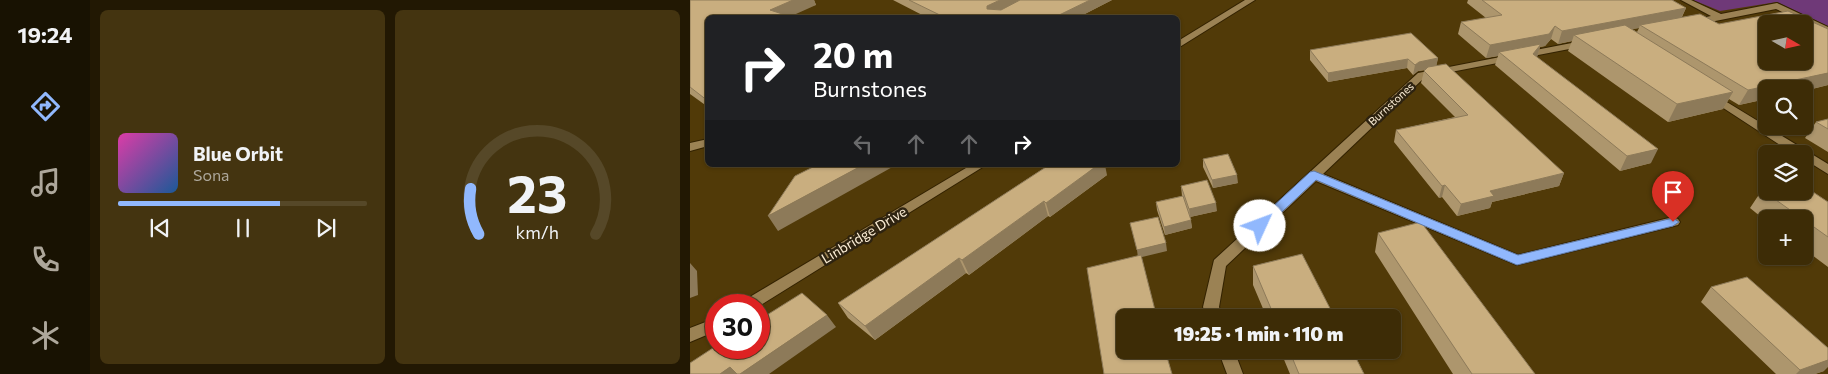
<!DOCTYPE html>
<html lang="en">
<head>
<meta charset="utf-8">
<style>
  :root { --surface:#3d2c06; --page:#443410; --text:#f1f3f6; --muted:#ada79b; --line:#564828; --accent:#91b8fd }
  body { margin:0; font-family:Commissioner,sans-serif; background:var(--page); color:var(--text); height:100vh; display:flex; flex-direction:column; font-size:19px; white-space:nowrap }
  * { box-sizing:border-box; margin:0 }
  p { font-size:16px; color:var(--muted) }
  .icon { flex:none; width:28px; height:28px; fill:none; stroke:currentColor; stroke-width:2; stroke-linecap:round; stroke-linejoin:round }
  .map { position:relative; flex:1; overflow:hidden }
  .panel { display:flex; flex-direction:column; gap:10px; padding:10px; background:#221803; width:600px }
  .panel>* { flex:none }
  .hud { position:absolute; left:15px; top:15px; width:475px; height:152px; border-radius:8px; box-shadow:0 1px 4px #0004,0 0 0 1px var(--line); background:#202124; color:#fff; overflow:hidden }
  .needle { width:32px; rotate:99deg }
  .controls { position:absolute; left:1068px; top:15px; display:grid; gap:10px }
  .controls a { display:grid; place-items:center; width:55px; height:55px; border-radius:8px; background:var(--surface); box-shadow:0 1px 4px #0004,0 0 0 1px var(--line); font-size:25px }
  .speed { position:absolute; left:15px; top:294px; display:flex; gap:10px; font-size:25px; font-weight:700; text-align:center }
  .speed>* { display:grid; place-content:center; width:65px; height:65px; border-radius:50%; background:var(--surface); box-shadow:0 1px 4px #0004,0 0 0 1px var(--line); line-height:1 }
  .speed .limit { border:8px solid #d22; background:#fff; color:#111 }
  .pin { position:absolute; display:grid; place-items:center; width:42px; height:42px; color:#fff; margin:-51px -21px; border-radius:50% 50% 50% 0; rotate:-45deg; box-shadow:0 0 5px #0007 }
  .pin .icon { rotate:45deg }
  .me { position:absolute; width:55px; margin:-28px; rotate:47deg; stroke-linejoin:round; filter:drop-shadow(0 0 4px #0008) }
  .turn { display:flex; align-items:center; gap:18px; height:105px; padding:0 25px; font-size:22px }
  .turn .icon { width:65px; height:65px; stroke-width:2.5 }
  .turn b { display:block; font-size:35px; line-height:42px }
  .lanes { display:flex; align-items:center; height:48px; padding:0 25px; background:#0003; justify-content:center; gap:25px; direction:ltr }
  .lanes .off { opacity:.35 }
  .panel .widget { flex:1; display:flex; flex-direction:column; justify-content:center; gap:8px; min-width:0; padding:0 18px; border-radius:8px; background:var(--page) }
  .panel .dial { align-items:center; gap:0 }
  .dial svg { height:130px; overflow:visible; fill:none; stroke:var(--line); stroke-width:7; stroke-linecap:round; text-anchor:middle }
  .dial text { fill:var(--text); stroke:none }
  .song { display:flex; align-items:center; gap:15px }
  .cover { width:60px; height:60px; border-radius:8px; background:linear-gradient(135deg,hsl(320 70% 55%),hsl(210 70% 35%)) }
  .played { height:5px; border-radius:2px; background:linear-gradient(90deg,var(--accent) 65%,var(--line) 65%) }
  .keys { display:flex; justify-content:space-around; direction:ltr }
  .panel .tiles { flex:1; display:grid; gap:10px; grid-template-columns:repeat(2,1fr) }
  .trip { position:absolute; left:426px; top:309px; width:285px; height:50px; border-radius:8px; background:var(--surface); box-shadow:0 1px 4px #0004,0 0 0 1px var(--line); font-weight:800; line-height:50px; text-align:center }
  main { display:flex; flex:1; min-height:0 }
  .tabs { display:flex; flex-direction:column; width:90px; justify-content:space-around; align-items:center; background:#181202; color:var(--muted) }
  .tabs .icon { width:35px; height:35px }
  .tabs .on { color:var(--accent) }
  .tabs b { font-size:22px; color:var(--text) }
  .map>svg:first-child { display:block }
</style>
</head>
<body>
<main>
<nav class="tabs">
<b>19:24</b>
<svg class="icon on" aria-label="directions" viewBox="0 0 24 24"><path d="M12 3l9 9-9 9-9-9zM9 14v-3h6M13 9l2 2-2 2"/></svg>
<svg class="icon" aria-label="music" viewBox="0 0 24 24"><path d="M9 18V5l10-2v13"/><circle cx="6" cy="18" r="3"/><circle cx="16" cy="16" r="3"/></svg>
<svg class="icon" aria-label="phone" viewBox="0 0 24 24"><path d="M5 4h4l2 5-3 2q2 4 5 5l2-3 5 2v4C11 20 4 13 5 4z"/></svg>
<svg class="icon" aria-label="climate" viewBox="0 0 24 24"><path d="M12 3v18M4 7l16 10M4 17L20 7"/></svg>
</nav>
<section class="panel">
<div class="tiles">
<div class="widget">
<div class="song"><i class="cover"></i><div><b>Blue Orbit</b><p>Sona</p></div></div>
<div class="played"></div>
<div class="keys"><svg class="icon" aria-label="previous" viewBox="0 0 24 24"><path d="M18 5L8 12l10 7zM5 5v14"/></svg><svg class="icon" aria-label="pause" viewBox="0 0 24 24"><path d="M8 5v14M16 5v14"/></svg><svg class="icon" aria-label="next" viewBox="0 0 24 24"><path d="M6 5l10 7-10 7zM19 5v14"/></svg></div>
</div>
<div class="widget dial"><svg viewBox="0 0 100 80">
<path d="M14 69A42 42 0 1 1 86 69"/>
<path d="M14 69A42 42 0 0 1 9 41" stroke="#91b8fd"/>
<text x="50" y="56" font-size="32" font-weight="700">23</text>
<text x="50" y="72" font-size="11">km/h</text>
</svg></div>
</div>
</section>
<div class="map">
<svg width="1138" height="374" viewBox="0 0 1138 374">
  <rect width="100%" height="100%" fill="#513a08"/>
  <path fill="#6f3978" d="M1003,0h135v26l-51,-24 -57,9z"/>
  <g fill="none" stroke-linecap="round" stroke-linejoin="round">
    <defs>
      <path id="minor" d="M555,0h10l-77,48v-7z
        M991,0h10l30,14 56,-11 51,24v6l-52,-24 -81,16 -3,-1v-4l19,-4z
        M897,40l3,1v4l-165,32 -102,97 195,81 155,-38 5,2 2,3 -2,3 -161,40 -201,-84 -90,85 -7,41 4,11h-16l-4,-11 11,-47 204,-187z
        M1022,93l116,71v10l-24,-15v-5h-10l-86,-56v-4z
        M18,139v7l-18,5v-8z
        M281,165h15l-227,141 -19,-1 3,-4z
        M26,318v13l-26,11v-14z
        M528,350h16l9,24h-16z"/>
    </defs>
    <use href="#minor" stroke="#320" stroke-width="2"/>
    <use href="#minor" fill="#9b8254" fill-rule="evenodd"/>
  </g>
  <path fill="#ad966d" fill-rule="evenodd" d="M0,0h124l2,5 -108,13v89l-18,-13z
    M203,0h219l-35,18h-149z
    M778,0h204l14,8 -4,9 146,68 -24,6v-2h-38v10l-27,6 -10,-6 -6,10 -55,13 -100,-71 4,-10 -14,3 -7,-5 -6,7 -5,1 -3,10 114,106 -31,8 -125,-106 3,-9 -12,2 -28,-24 3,-12 25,-4 -19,-15zM949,28l-2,4 -5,-3z
    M620,50l128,8 -2,8 128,107 -5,13 -67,16 -2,6 -33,8 -15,-19 -3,1 -45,-56 2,-12 59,-13 -34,-34 3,-12 2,-1 -8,1 -5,4 -6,-7 -79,14 -18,-22z
    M1138,119v33l-23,-14 11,-16z
    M513,159l35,24 -25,5 -10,-21z
    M359,165l58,10 -57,42 -2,-1 -79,59 -3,-2 -91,67 -27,-22 -10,-15z
    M491,186l36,25 -27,6 2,11 -27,7 -8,-25 -1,-8 26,-6z
    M1072,190l66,12v65l-24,-18v-30h-38v2l-16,-13z
    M688,233l157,141h-82l-78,-122z
    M563,266l82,52h-68l-14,-33z
    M1021,287l113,84 -9,3h-39l-75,-72z
    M590,350h72l12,24h-74z"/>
  <path fill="#8d7a59" d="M103,0h21l2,5 -29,13 -17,-8z
    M310,0h23l-33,16 -3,-7v-3z
    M400,0h22l-35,18h-24z
    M996,8l-6,12 -40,5 -1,3 -58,11 -7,-4 -2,6 -14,3 4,-13z
    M865,26l-4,13 -6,7 -5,1 -3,10 -38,-5 -1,4 -12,2 4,-13z
    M748,58l-2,10 -18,3 -5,4 2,-10 4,-3z
    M718,59l-1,9 -79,14v-9z
    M1138,73v12l-24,6v-2h-38v10l-27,6 9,-15z
    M1043,92l-10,17 -55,13 9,-18z
    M968,149l-7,14 -31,8 7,-15z
    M173,165h33l-118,66 -10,-15z
    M408,165h7l2,10 -57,42 -4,-14z
    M874,173l-5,13 -67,16 -2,6 -33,8 4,-12 29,-13z
    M547,175l1,8 -25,5 -1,-8z
    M755,185l-3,12 -3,1 3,-12z
    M354,201l4,15 -79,59 -7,-15z
    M526,203l1,8 -27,6 -1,-8z
    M501,220l1,8 -27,7 -1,-8z
    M476,243l1,8 -29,7 -1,-8z
    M269,258l7,15 -91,67 -10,-14z
    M0,263l7,8 1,24 -8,3z
    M137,315l9,12 -67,47h-29z
    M1138,360v7l-4,4 -9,3h-19l4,-4z
    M40,367l7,7h-17z"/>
  <path fill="#c9ae7f" stroke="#8d7a59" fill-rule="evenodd" d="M0,0h103l-23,10 25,8h-87v83l-18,-14z
    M219,0h91l-13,6v3l14,1 19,-10h70l-37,18h-107z
    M792,0h190l14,8 -124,23 -7,-5 -6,8 -59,11 -29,-23 41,-7z
    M1098,11l40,18v44l-80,17 -108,-65 60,-11 19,10zM1076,24h38v37h-38z
    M935,25l108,67 -56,12 -103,-69z
    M721,33l27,25 -19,4 -4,3 -7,-6 -80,14 -18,-23z
    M851,44l-8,10 125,95 -31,7 -128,-104z
    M756,64l118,109 -74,18 4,5 -33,8 -16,-19 -3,1 -46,-56 72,-15 -44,-44 4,-4z
    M1138,119v10l-12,-7z
    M538,154l9,21 -25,5 -9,-21z
    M127,165h46l-95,51 27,-40z
    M359,165h49l-52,38 -2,-2 -82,59 -3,-2 -94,68 -27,-23z
    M517,180l9,23 -27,6 -8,-23z
    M1114,186l24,16v35l-66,-47 4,-1v2h38z
    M493,196l8,24 -27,7 -8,-25z
    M468,217l8,26 -29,7 -7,-27z
    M731,222l114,152h-63l-94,-141z
    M612,254l33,64h-60l-22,-52z
    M451,255l16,63h-32v32h40l7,24h-68l-17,-106z
    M1057,277l81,71v12l-28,10 -89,-83z
    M112,293l25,22 -87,59h-3l-7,-7 -10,7h-30v-11l26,-17v2h43v-28z
    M599,350h63l12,24h-65z"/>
  <path fill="#91b8fd" stroke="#5e78a4" d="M624,171l204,84 155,-37 6,4 -6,4 -156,39 -201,-85 -52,49h-9l-1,-3 1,-3 55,-51z"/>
  <g text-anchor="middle" stroke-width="5" stroke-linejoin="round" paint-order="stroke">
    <g font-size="11" fill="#fbedd5" stroke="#2e2310">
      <text transform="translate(701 104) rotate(-43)" y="4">Burnstones</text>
    </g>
    <g font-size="14" fill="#fbedd5" stroke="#2e2310">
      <text transform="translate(174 235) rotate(-31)" y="5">Linbridge Drive</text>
    </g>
  </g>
</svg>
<div class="controls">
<a><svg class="needle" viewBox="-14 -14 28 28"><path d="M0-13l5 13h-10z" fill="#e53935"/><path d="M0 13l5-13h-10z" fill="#ada79b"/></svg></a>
<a><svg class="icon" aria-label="search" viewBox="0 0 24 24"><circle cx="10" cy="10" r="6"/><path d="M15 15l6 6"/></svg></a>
<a><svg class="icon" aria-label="layers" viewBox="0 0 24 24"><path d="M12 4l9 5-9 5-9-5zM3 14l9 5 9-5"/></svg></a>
<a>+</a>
</div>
<div class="speed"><div class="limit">30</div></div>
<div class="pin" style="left:983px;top:222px;background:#d93025"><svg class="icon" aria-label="arrive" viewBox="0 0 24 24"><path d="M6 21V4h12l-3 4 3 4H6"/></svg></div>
<svg class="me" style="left:570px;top:226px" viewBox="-20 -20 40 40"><circle r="19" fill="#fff"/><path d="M0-13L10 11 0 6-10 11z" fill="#91b8fd"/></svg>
<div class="trip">19:25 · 1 min · 110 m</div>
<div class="hud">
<div class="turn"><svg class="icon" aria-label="right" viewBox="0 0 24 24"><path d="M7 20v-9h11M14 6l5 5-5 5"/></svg><div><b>20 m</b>Burnstones</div></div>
<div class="lanes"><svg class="icon off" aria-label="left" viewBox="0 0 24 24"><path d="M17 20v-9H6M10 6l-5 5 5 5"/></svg><svg class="icon off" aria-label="ahead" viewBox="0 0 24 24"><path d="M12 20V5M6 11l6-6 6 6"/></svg><svg class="icon off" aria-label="ahead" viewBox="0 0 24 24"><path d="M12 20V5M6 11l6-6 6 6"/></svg><svg class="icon" aria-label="right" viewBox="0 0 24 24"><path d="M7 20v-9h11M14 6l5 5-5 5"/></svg></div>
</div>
</div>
</main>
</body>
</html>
